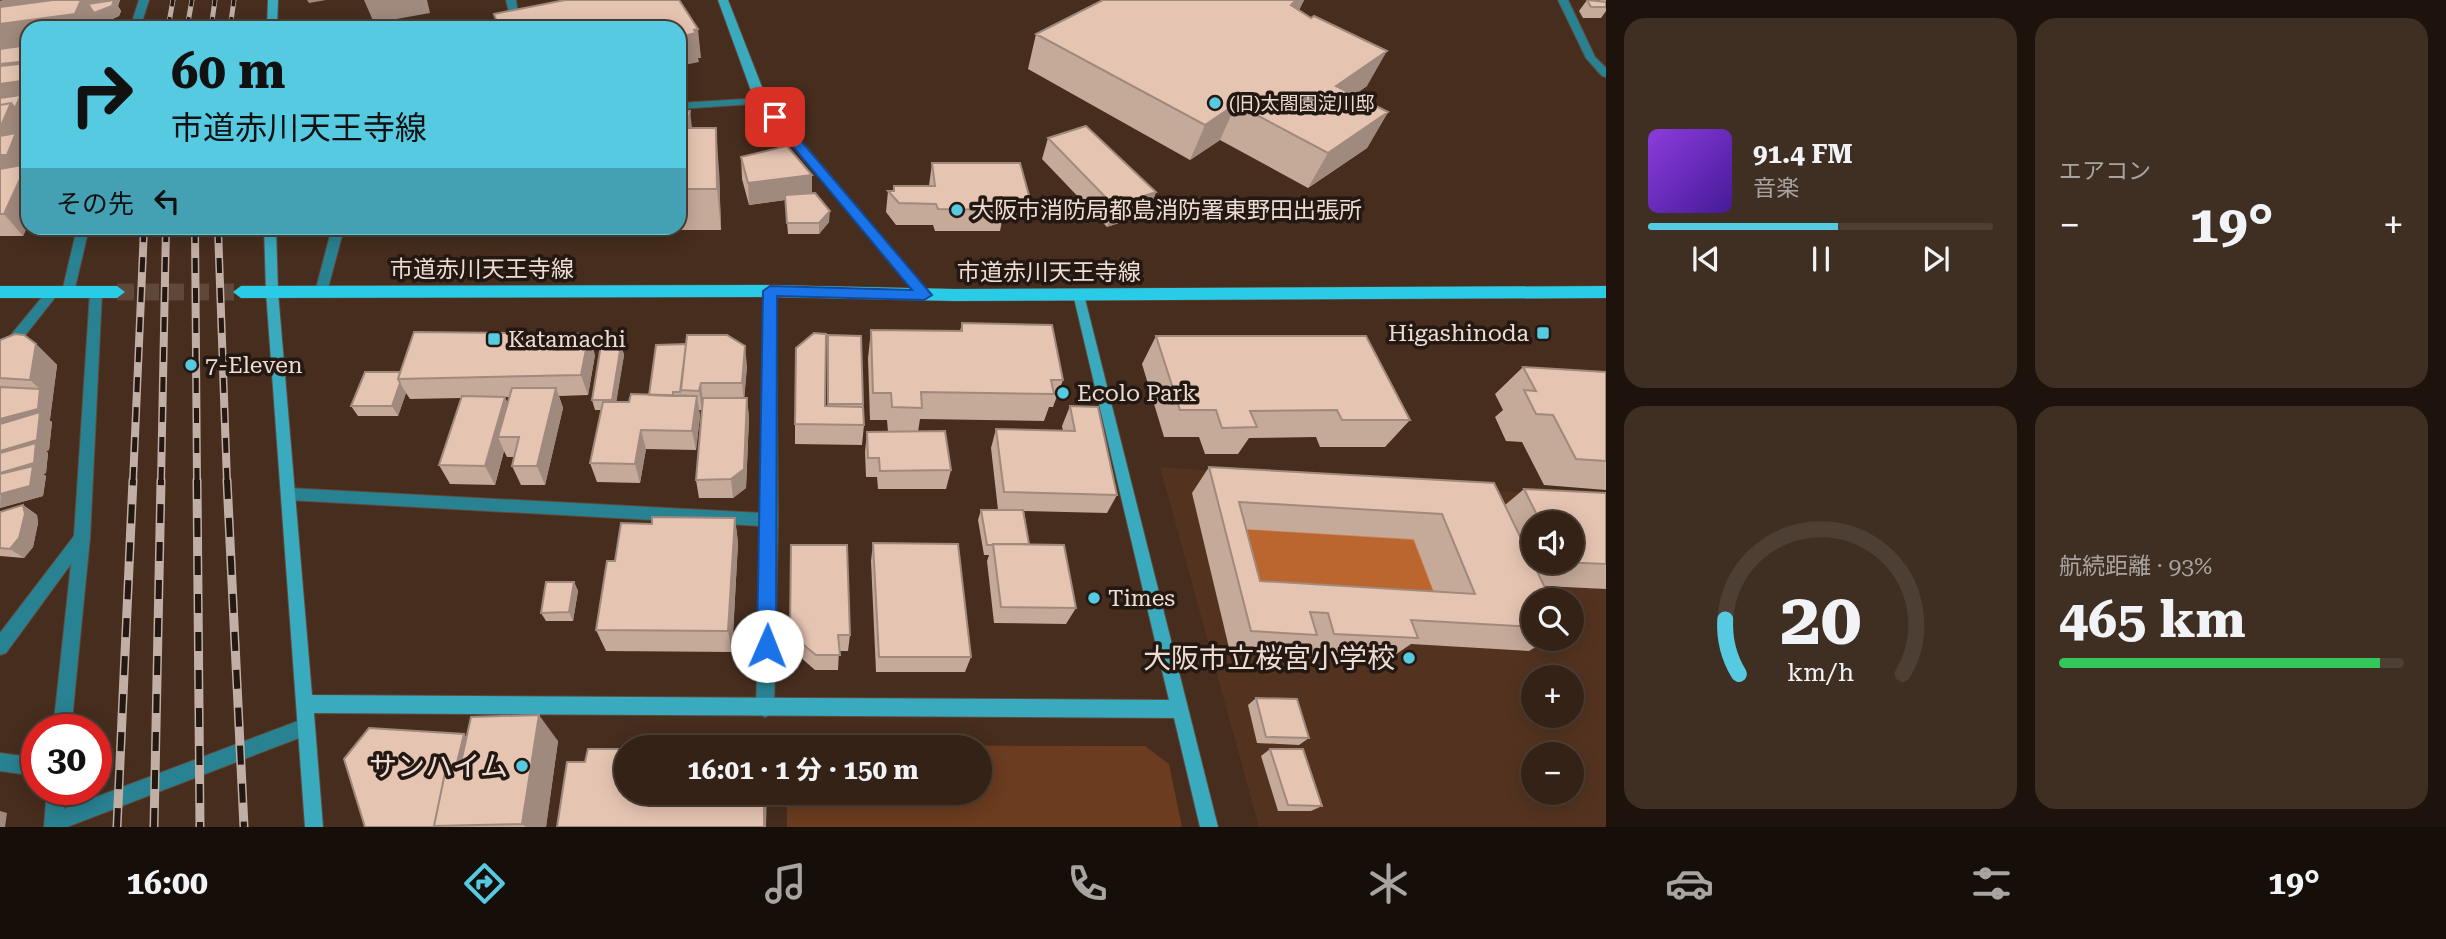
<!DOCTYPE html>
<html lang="ja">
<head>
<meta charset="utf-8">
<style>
  :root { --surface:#342216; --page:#3f2f23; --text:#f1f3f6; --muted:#a9a4a1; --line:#4e3f35; --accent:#55cae0 }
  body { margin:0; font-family:"Roboto Serif","Noto Sans JP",serif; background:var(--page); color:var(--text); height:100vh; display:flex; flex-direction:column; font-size:26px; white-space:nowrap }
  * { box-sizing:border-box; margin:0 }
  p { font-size:23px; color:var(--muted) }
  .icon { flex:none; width:38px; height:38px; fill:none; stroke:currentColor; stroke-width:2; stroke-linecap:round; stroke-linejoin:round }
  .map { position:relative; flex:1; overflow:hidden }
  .sheet { display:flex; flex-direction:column; gap:18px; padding:18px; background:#1d130c; width:840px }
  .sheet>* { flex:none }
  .hud { position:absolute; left:21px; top:21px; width:665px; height:214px; border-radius:21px; box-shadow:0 4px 18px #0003,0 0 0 2px var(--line); background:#55cae0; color:#111; overflow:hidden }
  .controls { position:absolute; left:1521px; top:511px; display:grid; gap:14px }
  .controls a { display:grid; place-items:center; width:63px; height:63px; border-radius:50%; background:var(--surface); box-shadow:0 4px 18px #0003,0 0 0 2px var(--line); font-size:35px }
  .speed { position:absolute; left:21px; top:714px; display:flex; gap:14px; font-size:35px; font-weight:700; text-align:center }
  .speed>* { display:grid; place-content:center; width:91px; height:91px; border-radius:50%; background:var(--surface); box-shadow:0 4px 18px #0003,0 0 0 2px var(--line); line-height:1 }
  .speed .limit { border:10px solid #d22; background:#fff; color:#111 }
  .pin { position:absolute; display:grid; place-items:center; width:60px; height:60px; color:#fff; margin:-30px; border-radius:14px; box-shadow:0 4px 10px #0006 }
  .me { position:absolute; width:77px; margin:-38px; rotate:1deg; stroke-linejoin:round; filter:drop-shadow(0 0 5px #0008) }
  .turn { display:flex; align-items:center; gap:24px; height:147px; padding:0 35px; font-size:32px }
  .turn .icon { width:91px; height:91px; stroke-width:2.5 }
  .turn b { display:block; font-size:49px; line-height:60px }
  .then { display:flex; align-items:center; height:66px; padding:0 35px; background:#0003; gap:14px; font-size:26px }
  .big { font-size:52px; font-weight:700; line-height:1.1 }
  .sheet .tile { flex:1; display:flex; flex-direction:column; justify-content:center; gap:10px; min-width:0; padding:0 24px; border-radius:21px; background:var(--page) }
  .sheet .dial { align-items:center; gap:0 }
  .dial svg { height:182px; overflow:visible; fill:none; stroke:var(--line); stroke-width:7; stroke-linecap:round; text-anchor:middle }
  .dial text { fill:var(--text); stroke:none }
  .song { display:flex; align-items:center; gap:21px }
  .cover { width:84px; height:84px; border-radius:10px; background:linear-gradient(135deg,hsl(270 70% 55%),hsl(260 70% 35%)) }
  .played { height:7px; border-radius:4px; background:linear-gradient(90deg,var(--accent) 55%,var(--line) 55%) }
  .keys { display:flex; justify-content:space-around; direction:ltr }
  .heat { display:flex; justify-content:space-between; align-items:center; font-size:38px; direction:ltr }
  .charge { height:10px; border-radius:5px; background:linear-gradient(90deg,#34c759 93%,var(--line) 0) }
  .sheet .tiles { flex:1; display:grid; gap:18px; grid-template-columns:repeat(2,1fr) }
  .trip { position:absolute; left:614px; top:735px; width:378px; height:70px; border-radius:35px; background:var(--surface); box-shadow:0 4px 18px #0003,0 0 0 2px var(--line); font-weight:700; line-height:70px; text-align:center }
  .tabs { display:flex; height:112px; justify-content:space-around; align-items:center; background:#150e09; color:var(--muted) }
  .tabs .icon { width:49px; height:49px }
  .tabs .active { color:var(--accent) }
  .tabs b { font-size:32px; color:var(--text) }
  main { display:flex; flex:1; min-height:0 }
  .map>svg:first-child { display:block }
</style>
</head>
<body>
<main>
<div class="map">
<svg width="1606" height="827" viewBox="0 0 1606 827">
  <rect width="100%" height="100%" fill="#462d1e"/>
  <path fill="#533320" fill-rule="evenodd" d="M1160,467l446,31v329h-347zM1533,523h39v39h-39zM1533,600h39v39h-39zM1533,677h39v39h-39zM1533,754h39v39h-39z"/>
  <path fill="#6b3c1f" d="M787,745l358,1 24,18 13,63h-395v-34h193v-46h-193z"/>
  <path fill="#bb662e" stroke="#ca8960" stroke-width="2" d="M1220,527l194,12 30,78 -205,-13z"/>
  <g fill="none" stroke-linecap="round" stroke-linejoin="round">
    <path stroke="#5f4739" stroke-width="17" stroke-dasharray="17 8" stroke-linecap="butt" d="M117,292h124"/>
    <defs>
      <path id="street" d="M139,0h10l-9,28h-10z
        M506,0h10l3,23 -8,-2z
        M1558,0h10l27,57 11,11v9l-4,-1 -16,-18z
        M762,98l5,3 -1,2 -87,6v-6z
        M77,228h12l-15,64 -6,4 -6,-4z
        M332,228h12l-17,64 -6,4 -6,-4z
        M770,287l6,4 2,229 -4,188 -3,6 -6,3 -6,-3 -3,-6 6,-182 -474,-26 -5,-1 -2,-5 2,-5 5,-1 474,25 2,-222z
        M53,288l4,1 2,3 -2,3 -52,66 -5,1v-14l49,-59z
        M96,288l6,4 -12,246 -19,192h-18l18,-166 -65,89 -6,2v-22l74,-97 16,-244z
        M306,718l6,3 3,6 -3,6 -245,94h-23l3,-38h18l-1,20z
        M0,753l37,5v18l-37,-5z"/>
      <path id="secondary" d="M268,0h10l-1,28h-10z
        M718,0h10l39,100 161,192 2,3 -2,3h-8l-162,-195 -8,-15z
        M515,18l5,3 -2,2 -26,5h-21z
        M264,228h12l2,64 34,403 857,5 -96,-406 2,-3h8l135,536h-18l-26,-109 -860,-5 9,114h-18l-39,-535z"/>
      <path id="primary" d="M770,285l185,4 651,-3v12l-651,3 -185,-4 -529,1 -8,-6 8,-6z
        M0,286h117l8,6 -8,6h-117z"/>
    </defs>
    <use href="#street" stroke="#61493b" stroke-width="2"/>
    <use href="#secondary" stroke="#61493b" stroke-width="2"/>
    <use href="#primary" stroke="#61493b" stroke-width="1"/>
    <use href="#street" fill="#298292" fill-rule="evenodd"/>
    <use href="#secondary" fill="#3aaabf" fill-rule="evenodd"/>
    <use href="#primary" fill="#29cbe6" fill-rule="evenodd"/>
    <defs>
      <path id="rail-far2" d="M168,28l5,-28
        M187,28l5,-28
        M211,28l4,-28
        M230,28l4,-28"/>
      <path id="rail-far1" d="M195,228l2,254
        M218,228l9,254
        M133,482l11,-254
        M161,482l5,-254"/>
      <path id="rail" d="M197,480l3,347
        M227,480l17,347
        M117,827l16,-347
        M154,827l7,-347"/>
    </defs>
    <use href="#rail-far2" stroke="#c1aea4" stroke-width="5"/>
    <use href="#rail-far1" stroke="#c1aea4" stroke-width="8"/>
    <use href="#rail" stroke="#c1aea4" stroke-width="9"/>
    <use href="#rail-far2" stroke="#241812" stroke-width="3.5" stroke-dasharray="11" stroke-linecap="butt"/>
    <use href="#rail-far1" stroke="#241812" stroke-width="5" stroke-dasharray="15" stroke-linecap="butt"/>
    <use href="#rail" stroke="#241812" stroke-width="6" stroke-dasharray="19" stroke-linecap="butt"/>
  </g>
  <path fill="#c5a999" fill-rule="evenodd" d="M4,0h116l-2,6 3,5 -2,5 -15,7 -76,5v75h-1l1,7 -4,9 -2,21 6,7v78l-5,11h-23v-235z
    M1103,0h201l-5,10 68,76 -13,9 34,17 -21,36 -59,40 -88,-48 -30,20 -162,-91 8,-35z
    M1587,0l13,2 -1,-2h7v11l-5,7h-18l-4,-7z
    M679,110l13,18 27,42 2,60h-138l-1,-1 -1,5h-23l-2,-6h123z
    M1048,138l108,54 -8,21 -41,14 -65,-68z
    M741,157l71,18v18l17,29 -10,12h-31l-3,-34 -36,5 -7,-26z
    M932,163l98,36 -5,21 -23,1 -2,10h-65l-2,-6h-37l-10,-13 2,-21h5l1,-5h35z
    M349,228h72l-3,8 -59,1z
    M962,323l101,57 -10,27h-4l-5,14 -124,-2 -2,13 33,38 -5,19h-68l-1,-12h-11l-1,-25 2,-20h21l-1,-12h-17l-2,-62 3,-28 89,1z
    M828,335l33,1 3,89 -2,20 -67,-1v-20l30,-18h3z
    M1156,336l254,84 -25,27h-65l-4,-10 -67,1 -11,16h-33l-6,-17h-35l-22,-73z
    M0,340l36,4 21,21 -7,54 -1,1 3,2 -3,28 -3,1 2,2 -2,20 -3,1 3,2 -3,20 -43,12z
    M621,345l3,10 -8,47h13l20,-7 98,-29 -3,32h3l2,20 -3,70 -13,10h-34l-3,-18 6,-70h-3l1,6 -4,34 -50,-1 -6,34 -43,-1 -7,-19 11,-53h-6l-3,-10z
    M595,355l-7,40 -29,1 4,12 -18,77h-24l-9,-19 3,-9h-8l-3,-6 -9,34 -45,-1 -11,-19 22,-67 -51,1 -4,-6 -8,23h-40l-7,-10 49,-34zM502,397h7l-1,5z
    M1523,367l83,5v118l-62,-5 -22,-43 -16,-1 -11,-24 8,-7 -8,-16z
    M1070,406l47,89 -10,18 -83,-2 5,33 47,64 -10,16 -72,-1 -7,-62 2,-6h-5l-6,-35 3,-10h17l-7,-62 5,-19 67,2 -1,-5z
    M1209,467l296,38 19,-16 82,4v96l-62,-3 -11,14v39h16l-20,12 -118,-7 -22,15 -80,-4 -3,-10 -13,11 -63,-4 -38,-159zM1533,523h39v39h-39zM1246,529l168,10 20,53 -174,-11z
    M23,505l14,10 1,8 -5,24 -9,11 -24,-2v-44z
    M735,518l3,25 -6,109 -126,-1 -10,-21 19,-69 37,-37z
    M873,543l98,114 -6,15h-89l-5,-111z
    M574,582l4,9 -5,30h-27l-5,-8z
    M790,634l60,1 -2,16h-9l-1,19h-23l-24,-21z
    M1256,698l53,40 -10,7 -42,-2 -9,-38z
    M467,737l91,4 -12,86h-181z
    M1270,749l52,57 -11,5h-33l-17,-55z"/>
  <path fill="#a0897d" d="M4,0h116l-2,6 3,5 -2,5 -18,8 3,4h-76v75h-1l1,7 -4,9 4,5v2l-6,14 6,7v78l-5,11 -19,-22 -4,-35v-178z
    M307,0h19l-17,3z
    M364,0h63l3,13 -56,10z
    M1296,0h8l-11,23 -2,-18z
    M698,29l3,29h-3l1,4 -20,4v-29l15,-7z
    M1387,51l-20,35 -50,35 19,-35z
    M1236,104l-16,36 -30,20 15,-35z
    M690,111l5,41 -8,-24z
    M1388,112l-21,36 -59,40 20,-35z
    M716,128l3,42 2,60 -4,-41z
    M812,175v21l-63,9 -1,-22z
    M1156,192l-8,21 -41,14 7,-21z
    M830,211l-1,11 -10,12v-11z
    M414,228h7l-3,8z
    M589,334l6,21 -7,40 -7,-20z
    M36,344l21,21 -7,54 -1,1 3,2 -3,28 -3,1 2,2 -2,20 -3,1 3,2 -3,20 -43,12 1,-21 -1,-68 40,-30 -10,-9z
    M621,345l3,10 -9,55 -3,-10z
    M745,346l2,20 -3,37 -2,-20z
    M400,383l6,10 -8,23 -6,-10z
    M701,383l2,20 -1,7 -3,-19z
    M556,388l7,20 -18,77 -8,-19z
    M697,396l3,20 -4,34 -4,-19z
    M505,397l9,20 -16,20 6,14 -9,34 -10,-19z
    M747,398l2,20 -3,70 -13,10 -2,-19z
    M641,430l5,19 -6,34 -5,-19z
    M23,505l14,10 1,8 -5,24 -9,11 -14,-9z
    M735,518l3,25 -6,109 -4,-21z
    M574,582l4,9 -5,30 -4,-9z
    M539,715l19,26 -12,86h-20l-4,-3z
    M464,734l13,13 -35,79z
    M764,793h3l-1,34h-2z
    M0,811l7,2 -2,14h-5z"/>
  <path fill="#e5c4b2" stroke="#a0897d" stroke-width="2" fill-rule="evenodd" d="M53,0h28l-6,14 -75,10v-17z
    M114,0l-2,6 -18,7 -6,-9z
    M565,0h114l19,29 -4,1 2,3 -17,4v-9h-180l-5,-14z
    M1103,0h193l-5,5 20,13 3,-2 73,35 -51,35 52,26 -60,41 -92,-49 -31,21 -169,-91z
    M1587,0l19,2v5h-15z
    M28,45v16l-28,3v-15z
    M28,63v17l-28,4v-18z
    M21,95l-6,13 -4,-5 -11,2v-7z
    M11,103l-11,25v-23z
    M679,110l11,1 -3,17h29l1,61h-38z
    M1086,126l70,66 -42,14 -66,-68z
    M16,133l-9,22h-7v-19z
    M787,146l25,29 -64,8 -7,-26z
    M932,163h88l10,36h-28l3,11 -67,-1 -2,-5 -37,-1 -11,-12h6v-5h41z
    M27,164l-23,50h-4v-45z
    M815,193l15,18 -11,12h-32l-2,-28z
    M962,323l90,2 11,55h-12l3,14 -133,-2 1,16 -30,-1 -1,-14h-18l-2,-63 91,1z
    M414,332l175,2 -8,41 -183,4z
    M814,333l12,1 -1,72 38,1 1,18 -69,-1 1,-76z
    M15,334l9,1 12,9 -6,36 -30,-2v-38z
    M687,335h40l18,11 -3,37h-41l-2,8 -18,-1z
    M828,335l33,1 2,68h-35z
    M1156,336h210l44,84h-68l-5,-10 -87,1 7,16 -35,1 -6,-18h-36z
    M686,344l-6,48h-7v4l-24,-1 7,-50z
    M601,345h20l-9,55h-20z
    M1523,367l83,5v89l-30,-2 -23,-44 -17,-1 -12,-24 12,1z
    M365,372h35l-2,7 2,4 -8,23h-41z
    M0,387l40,2 -2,20 -38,10z
    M512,388h44l-19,78h-25l7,-29h-21z
    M631,394l66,2 -5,35 -51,-1 -6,34 -45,-1 13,-61h26z
    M462,396l43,1 -20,69 -46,-1z
    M703,398h44l-3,71 -13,10 -35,1z
    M1070,406l28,1 19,88 -113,-3 -8,-63 79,2z
    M40,412l-3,28 -37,11v-27z
    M945,431l6,39 -71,1 -1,-13h-11l-1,-26z
    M36,443l-2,20 -34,10v-20z
    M33,466l-3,20 -30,8v-20z
    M1209,467l285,16 57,117h-18v27l-122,-7 7,18 -84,-4 -6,-21 -18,-1 7,23 -66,-4zM1239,502l203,12 33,80 -215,-13z
    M1524,489l82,4v71l-45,-2h11v-39h-31z
    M23,505l2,9 -6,24 -9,11 -10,-1v-36z
    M981,510h42l6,34h-36v1h-6z
    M652,517l83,1 -7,113 -132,-1 11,-69h8l6,-38 31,1z
    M873,543l85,1 13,113h-92z
    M993,544l71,1 12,63 -75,-1z
    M791,545h56l3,90h-12l2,20h-24l-26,-21z
    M546,582h28l-5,30 -28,1z
    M1256,698l41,1 12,39 -43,-1z
    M539,715l-17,109 -88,2 12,-58 14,-1 11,-50z
    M369,728l95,6 -8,33 -10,1 -12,58 1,1h-70l-21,-68z
    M588,749h38v44h138v34h-207l10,-65h18z
    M1270,749h33l19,57 -34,-1z"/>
  <path fill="#1a73e8" stroke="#114b97" stroke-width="2" d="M771,115h8l153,180 -8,5 -147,-4 -1,350 -2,6 -7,3 -7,-3 -3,-6 6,-355 7,-5 142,4 -141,-170z"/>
  <g fill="#55cae0" stroke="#241812" stroke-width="2.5">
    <circle cx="1215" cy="103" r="7"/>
    <circle cx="957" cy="210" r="7"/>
    <rect x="1536" y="326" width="14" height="14" rx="3.5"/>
    <rect x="487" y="332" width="14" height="14" rx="3.5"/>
    <circle cx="191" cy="365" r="7"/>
    <circle cx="1063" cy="393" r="7"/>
    <circle cx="1094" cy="598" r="7"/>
    <circle cx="1409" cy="658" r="7"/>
    <circle cx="522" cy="766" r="7"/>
  </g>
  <g text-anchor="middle" stroke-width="7" stroke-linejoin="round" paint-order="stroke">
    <g font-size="19" fill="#eddcd3" stroke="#241812" text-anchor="start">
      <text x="1229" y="110">(旧)太閤園淀川邸</text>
    </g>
    <g font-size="23" fill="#eddcd3" stroke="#241812" text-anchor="start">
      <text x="971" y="218">大阪市消防局都島消防署東野田出張所</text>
      <text x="1529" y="341" text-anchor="end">Higashinoda</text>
      <text x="508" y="347">Katamachi</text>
      <text x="205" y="373">7-Eleven</text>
      <text x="1077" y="401">Ecolo Park</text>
      <text x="1108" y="606">Times</text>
    </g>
    <g font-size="23" fill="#eddcd3" stroke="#241812">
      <text x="482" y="277">市道赤川天王寺線</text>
      <text x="1049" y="280">市道赤川天王寺線</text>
    </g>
    <g font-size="28" fill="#eddcd3" stroke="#241812" text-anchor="end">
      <text x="1395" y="668">大阪市立桜宮小学校</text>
      <text x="508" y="776">サンハイム</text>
    </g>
  </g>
</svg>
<div class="controls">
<a><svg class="icon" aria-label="sound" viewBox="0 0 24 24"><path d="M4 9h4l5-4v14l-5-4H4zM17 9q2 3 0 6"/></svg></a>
<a><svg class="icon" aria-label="search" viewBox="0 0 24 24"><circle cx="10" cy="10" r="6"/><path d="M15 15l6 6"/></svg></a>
<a>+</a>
<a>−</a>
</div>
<div class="speed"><div class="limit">30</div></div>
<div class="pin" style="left:775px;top:117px;background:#d93025"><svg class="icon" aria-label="arrive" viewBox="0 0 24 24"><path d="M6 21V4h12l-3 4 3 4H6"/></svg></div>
<svg class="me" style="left:767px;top:646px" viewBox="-20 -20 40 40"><circle r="19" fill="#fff"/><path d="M0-13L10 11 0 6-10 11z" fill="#1a73e8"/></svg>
<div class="trip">16:01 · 1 分 · 150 m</div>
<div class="hud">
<div class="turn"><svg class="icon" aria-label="right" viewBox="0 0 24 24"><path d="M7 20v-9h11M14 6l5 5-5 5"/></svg><div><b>60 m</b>市道赤川天王寺線</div></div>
<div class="then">その先<svg class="icon" aria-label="left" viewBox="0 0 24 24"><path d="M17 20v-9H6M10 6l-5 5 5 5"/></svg></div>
</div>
</div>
<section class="sheet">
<div class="tiles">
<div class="tile">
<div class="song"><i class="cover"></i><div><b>91.4 FM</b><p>音楽</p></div></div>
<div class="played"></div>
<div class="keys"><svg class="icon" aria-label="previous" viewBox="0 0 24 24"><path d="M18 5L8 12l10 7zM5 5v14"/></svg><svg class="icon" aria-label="pause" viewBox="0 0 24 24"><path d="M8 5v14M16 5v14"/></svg><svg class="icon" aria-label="next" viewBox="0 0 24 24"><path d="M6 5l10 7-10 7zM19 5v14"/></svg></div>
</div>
<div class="tile"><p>エアコン</p>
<div class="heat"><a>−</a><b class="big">19°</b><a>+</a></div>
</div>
<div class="tile dial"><svg viewBox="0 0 100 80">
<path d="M14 69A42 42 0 1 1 86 69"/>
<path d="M14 69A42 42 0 0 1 8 45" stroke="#55cae0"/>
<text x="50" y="56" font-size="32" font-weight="700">20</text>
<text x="50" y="72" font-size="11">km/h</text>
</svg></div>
<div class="tile"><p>航続距離 · 93%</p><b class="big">465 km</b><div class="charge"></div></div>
</div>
</section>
</main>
<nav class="tabs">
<b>16:00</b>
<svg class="icon active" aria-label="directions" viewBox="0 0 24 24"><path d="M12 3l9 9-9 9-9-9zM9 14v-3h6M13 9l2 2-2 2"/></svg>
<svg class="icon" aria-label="music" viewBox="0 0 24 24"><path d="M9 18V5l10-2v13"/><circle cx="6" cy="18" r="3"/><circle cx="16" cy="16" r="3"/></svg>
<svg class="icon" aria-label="phone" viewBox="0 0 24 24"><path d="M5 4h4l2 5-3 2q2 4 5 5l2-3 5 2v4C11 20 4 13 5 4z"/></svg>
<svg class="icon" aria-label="climate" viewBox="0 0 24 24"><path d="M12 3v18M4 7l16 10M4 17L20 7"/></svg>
<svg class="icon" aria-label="car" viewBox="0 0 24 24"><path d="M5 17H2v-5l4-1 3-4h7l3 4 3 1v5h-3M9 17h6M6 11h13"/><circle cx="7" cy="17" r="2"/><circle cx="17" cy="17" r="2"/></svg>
<svg class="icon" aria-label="filters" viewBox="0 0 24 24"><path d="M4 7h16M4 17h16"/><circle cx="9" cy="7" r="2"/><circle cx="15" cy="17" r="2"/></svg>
<b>19°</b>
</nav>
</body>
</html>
